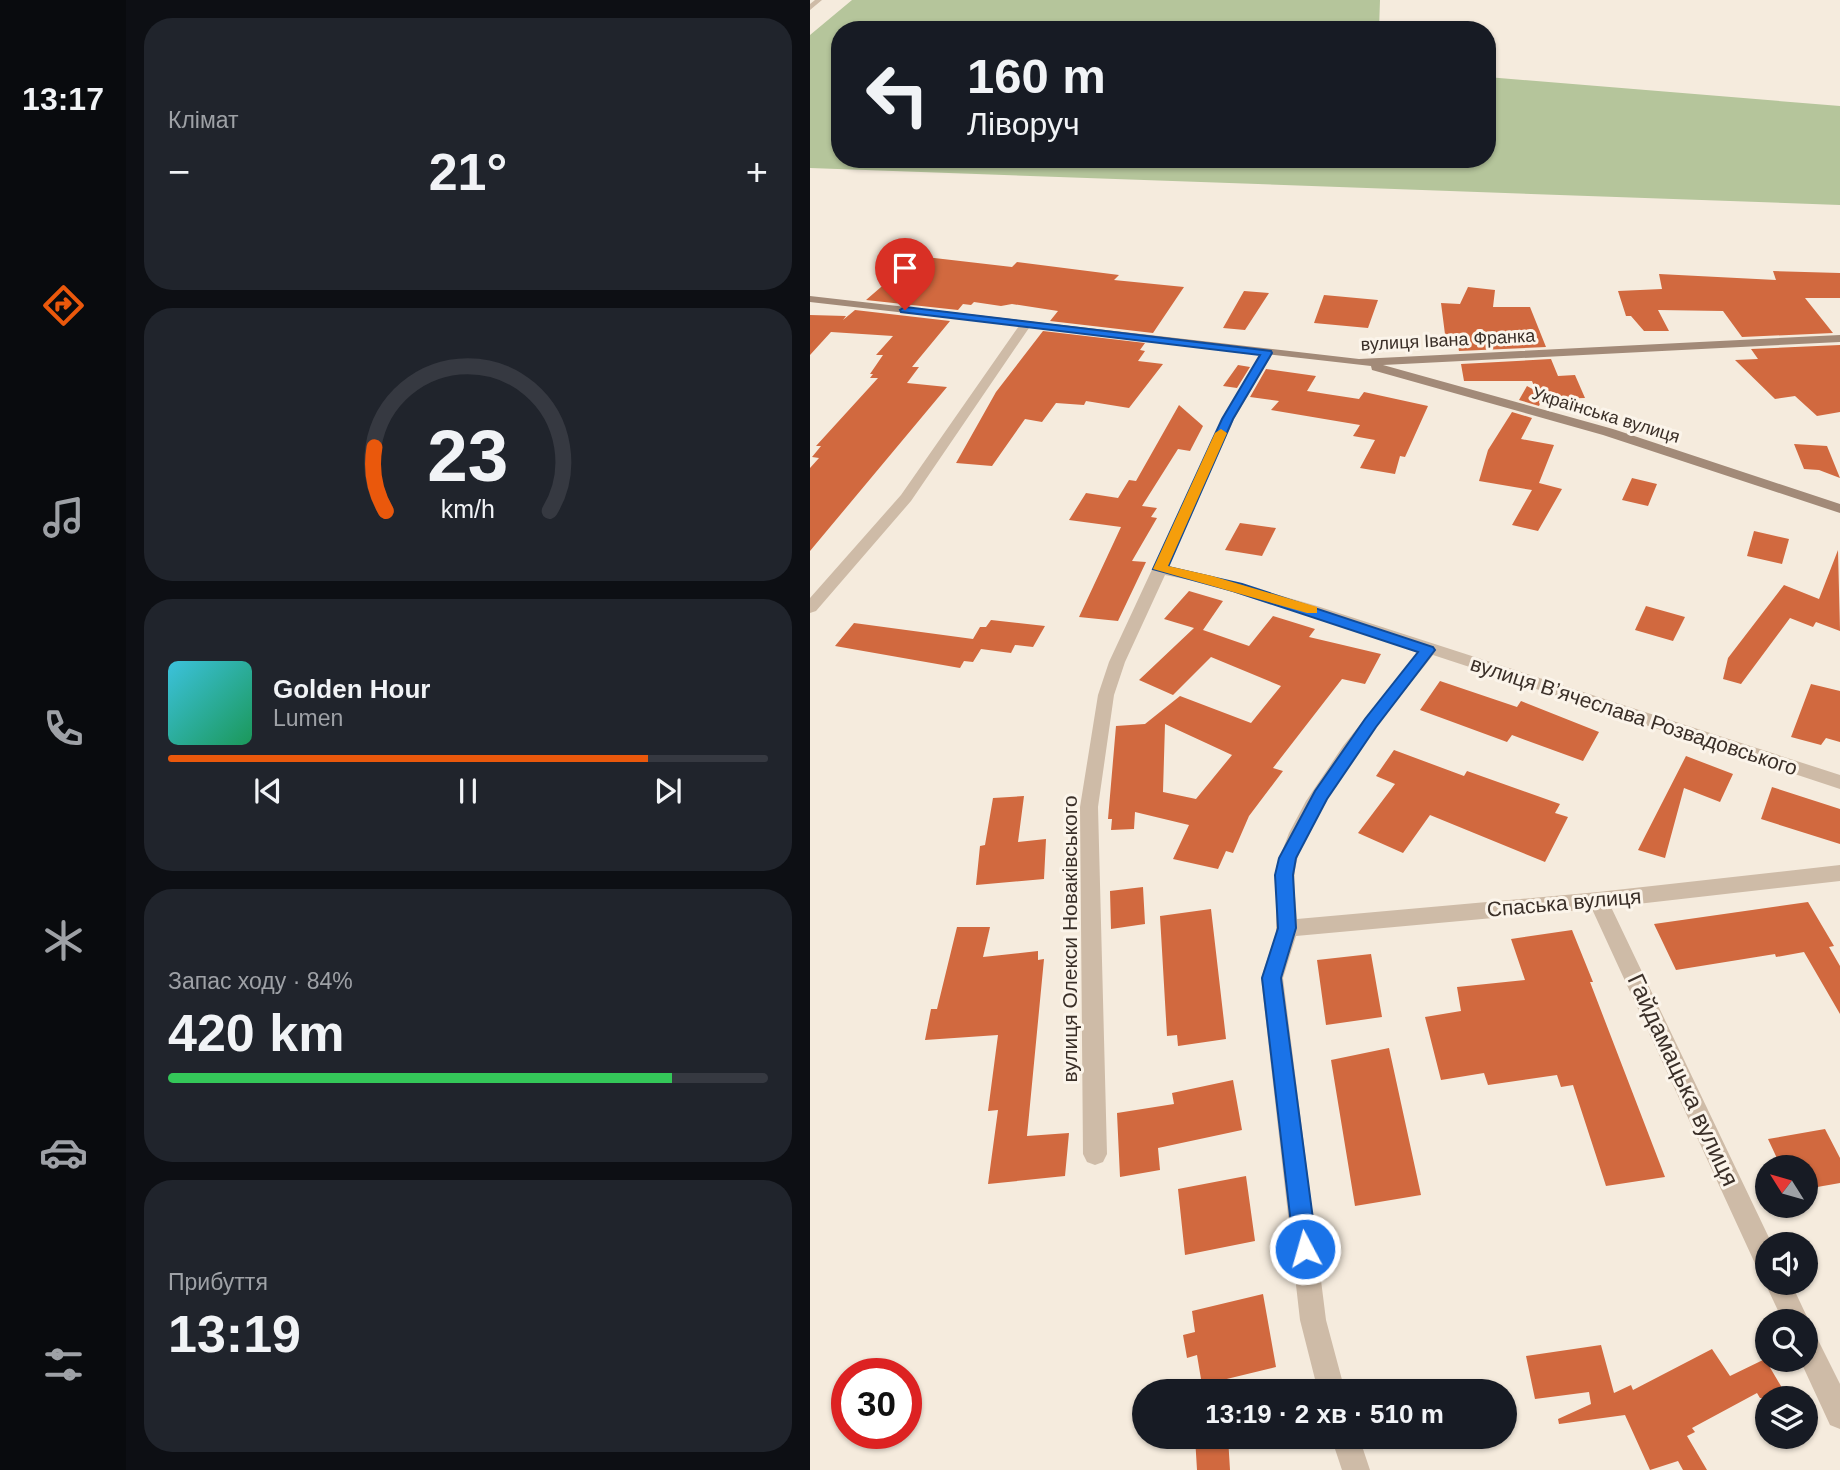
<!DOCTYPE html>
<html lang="uk">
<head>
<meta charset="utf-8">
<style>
  :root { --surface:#171b24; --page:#20242c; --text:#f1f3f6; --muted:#9ea1a6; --line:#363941; --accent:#ea580c }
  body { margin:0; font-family:Helvetica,sans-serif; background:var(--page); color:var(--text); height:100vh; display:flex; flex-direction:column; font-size:26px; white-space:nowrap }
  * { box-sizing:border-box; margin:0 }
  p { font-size:23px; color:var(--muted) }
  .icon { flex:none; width:38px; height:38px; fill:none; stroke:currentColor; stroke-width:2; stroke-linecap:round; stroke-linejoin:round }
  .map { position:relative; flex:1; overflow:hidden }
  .panel { display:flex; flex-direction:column; gap:18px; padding:18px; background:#0d0f14; width:684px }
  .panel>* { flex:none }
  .hud { position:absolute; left:21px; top:21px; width:665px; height:147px; border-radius:28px; box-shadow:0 2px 5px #0004; background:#171b24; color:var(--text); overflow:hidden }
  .needle { width:46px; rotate:307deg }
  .controls { position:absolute; left:945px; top:1155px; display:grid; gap:14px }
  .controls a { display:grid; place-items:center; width:63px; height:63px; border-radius:50%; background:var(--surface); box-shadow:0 2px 5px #0004; font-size:35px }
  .speed { position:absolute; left:21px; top:1358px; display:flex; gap:14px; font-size:35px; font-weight:700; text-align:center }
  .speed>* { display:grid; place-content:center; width:91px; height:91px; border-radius:50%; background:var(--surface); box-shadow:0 2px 5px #0004; line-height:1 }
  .speed .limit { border:10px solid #d22; background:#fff; color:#111 }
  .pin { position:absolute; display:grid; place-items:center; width:60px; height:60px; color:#fff; margin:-72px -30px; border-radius:50% 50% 50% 0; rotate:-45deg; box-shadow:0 0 7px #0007 }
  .pin .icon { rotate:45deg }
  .me { position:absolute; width:77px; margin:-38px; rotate:354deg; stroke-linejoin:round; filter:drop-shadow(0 0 5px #0008) }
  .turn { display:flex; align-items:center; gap:24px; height:147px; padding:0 21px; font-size:32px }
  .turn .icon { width:91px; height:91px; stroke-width:2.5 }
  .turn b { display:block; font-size:49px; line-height:60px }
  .big { font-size:52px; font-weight:600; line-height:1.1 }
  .panel .card { flex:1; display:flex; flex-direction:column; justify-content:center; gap:10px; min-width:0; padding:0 24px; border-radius:28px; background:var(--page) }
  .panel .dial { align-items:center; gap:0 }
  .dial svg { height:182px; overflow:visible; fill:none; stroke:var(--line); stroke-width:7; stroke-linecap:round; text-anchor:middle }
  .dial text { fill:var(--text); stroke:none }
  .song { display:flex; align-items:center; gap:21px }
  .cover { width:84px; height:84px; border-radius:10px; background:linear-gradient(135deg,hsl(190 70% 55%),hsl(150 70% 35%)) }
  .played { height:7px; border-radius:4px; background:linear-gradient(90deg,var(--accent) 80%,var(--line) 80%) }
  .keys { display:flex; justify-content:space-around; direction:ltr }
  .heat { display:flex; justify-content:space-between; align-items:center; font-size:38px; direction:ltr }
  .charge { height:10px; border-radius:5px; background:linear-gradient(90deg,#34c759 84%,var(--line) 0) }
  .trip { position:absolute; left:322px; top:1379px; width:385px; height:70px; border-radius:35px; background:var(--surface); box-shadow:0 2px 5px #0004; font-weight:600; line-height:70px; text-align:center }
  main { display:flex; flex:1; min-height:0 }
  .tab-bar { display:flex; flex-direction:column; width:126px; justify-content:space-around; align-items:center; background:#090b0e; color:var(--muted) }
  .tab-bar .icon { width:49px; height:49px }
  .tab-bar .active { color:var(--accent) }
  .tab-bar b { font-size:32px; color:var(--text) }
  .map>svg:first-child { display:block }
</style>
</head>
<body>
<main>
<nav class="tab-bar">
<b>13:17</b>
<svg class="icon active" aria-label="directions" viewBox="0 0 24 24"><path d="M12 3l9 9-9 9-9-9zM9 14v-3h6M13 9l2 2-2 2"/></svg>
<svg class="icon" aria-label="music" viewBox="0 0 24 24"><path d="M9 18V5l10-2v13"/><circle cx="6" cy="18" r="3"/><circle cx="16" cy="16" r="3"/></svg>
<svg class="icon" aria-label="phone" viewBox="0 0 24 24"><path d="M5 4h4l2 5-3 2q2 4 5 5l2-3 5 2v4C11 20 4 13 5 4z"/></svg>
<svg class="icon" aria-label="climate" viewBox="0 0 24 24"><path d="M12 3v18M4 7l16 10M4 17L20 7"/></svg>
<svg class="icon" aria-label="car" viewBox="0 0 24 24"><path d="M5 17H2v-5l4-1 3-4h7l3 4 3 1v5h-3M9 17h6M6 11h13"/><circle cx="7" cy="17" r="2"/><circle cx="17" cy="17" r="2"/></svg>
<svg class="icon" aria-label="filters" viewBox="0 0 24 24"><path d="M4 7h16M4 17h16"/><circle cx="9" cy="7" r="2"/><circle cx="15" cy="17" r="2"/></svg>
</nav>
<section class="panel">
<div class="card"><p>Клімат</p>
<div class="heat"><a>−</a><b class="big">21°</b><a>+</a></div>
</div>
<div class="card dial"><svg viewBox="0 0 100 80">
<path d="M14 69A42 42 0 1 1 86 69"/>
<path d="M14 69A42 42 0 0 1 9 41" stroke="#ea580c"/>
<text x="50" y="56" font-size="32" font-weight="700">23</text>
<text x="50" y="72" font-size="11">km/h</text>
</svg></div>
<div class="card">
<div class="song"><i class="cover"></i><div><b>Golden Hour</b><p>Lumen</p></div></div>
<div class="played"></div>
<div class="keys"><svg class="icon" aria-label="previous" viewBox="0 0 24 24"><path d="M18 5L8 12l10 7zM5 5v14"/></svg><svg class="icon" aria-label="pause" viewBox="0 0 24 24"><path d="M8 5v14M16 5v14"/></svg><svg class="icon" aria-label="next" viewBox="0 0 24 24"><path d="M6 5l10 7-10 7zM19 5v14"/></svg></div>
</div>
<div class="card"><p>Запас ходу · 84%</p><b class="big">420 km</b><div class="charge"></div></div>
<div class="card"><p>Прибуття</p><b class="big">13:19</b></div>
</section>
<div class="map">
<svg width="1030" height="1470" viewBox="0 0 1030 1470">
  <rect width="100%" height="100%" fill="#f5ebdd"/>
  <path fill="#b5c59b" d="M42,0h528l-1,30h-539v129h647v-82l353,29v99l-1030,-37v-133z"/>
  <path fill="#d1693f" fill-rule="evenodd" d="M107,256l95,11 5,-5 102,13 -5,5 70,7 -31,46 -103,-12 8,-10 -46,-7 -11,2 -27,-4 -3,3 -8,-1 -5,6 -92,-10z
    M963,271l67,2v25h-35l28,35 -91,4 -19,-26 -65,-1 11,21h-25l-13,-15h-5l-8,-25 44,-2 -3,-15 117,6z
    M658,287l27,3 -2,17h37l16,40 -87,4 -2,-9h-11l-5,-39 19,1z
    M434,291l25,2 -24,37 -22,-2z
    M514,295l54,5 -10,28 -54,-5z
    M45,310l95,11 -38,46h7l-12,16 40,4 -137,164v-83l9,-10 -7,-1 9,-11h-5l62,-68h-8l3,-4h-3l13,-19h-7l17,-19 -62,-4 -21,23v-40l36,1 -3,4z
    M233,331l102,12 -5,7 5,1 -7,10 25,3 -34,44 -43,-7 -2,4 -28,-2 -14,19 -17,-3 -33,47 -36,-3 40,-71z
    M1030,345v67l-23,4 -22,-20 -20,3 -40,-39 23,-1 -7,-10z
    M741,359l7,17 17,-1 10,23 -43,1 -3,7 -20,-6 8,-14 9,5 -4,-10h-68l-3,-17z
    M428,365l12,2 -13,21 -14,-2z
    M456,369l50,7 -9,15 52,8 5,-7 64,14 -23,51 -5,-1 -5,18 -35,-6 15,-28 -22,-4 7,-11 -89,-15 8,-9 -29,-4z
    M369,405l24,21 -13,25 -12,-2 -36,57 15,2 -6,9 6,1 -25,43 14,1 -28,59 -39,-4 42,-90 -52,-7 17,-27 32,5 11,-18 7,1z
    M702,412l20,6 -11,21 33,6 -15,38 23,6 -24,42 -26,-6 20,-35 -53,-9 9,-31z
    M984,444l33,2 13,32 -21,-8 -15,-1z
    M822,478l25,6 -9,22 -26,-6z
    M430,523l36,5 -14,28 -37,-6z
    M944,531l35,8 -7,25 -35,-8z
    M1028,550l2,81 -24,-9 -3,5 -23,-9 -49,66 -18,-5 5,-21 56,-73 35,14z
    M379,591l34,10 -20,29 46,16 24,-30 42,13 -6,8 72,17 -16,30 -23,-5 -69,89 10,3 -34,45 -16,37 -7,-2 -8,18 -45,-10 16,-34 -54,-13 -1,17 -23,1 1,-11h-4l8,-93 29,-2 35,-28 71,27 30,-37 -70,-29 -38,38 -34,-15 55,-52 -30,-9zM355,724l67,31 -36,44 -33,-7z
    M836,606l39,11 -12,24 -38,-11z
    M181,620l54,6 -12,21 -18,-2 -4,8 -30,-4 -8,13 -9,-1 -4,7 -125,-22 19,-23 119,16 7,-12h6z
    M630,681l77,26 4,-6 78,31 -16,29 -71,-26 -5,7 -87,-32z
    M1001,684l29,7v51l-14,-4 -5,7 -30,-8z
    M584,750l70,26 3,-5 93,33 -5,9 13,4 -23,45 -115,-47 -27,38 -45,-20 37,-49 -19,-8z
    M876,756l47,18 -13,28 -36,-14 -19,70 -27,-8z
    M962,787l68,22v35l-79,-25z
    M214,796l-6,46 28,-3 -2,40 -68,6 4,-39 5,-1 8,-47z
    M333,887l2,37 -34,5 -1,-38z
    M998,902l26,44 -5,1 11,19v48l-36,-62 -28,5 -1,-3 -99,16 -22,-46z
    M401,909l15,130 -48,7 -1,-11 -10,1 -7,-120z
    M147,927h33l-7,30 55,-6v9l6,-1 -17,177 42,-3 -4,43 -77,8 10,-74 -10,1 10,-76 -73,5 6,-31h6z
    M762,930l21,52h-3l75,195 -59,9 -33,-101 -12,2 -4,-12 -69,10 -4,-12 -43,7 -16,-63 36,-6 -4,-24 68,-7 -14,-41z
    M561,954l11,63 -56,8 -9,-65z
    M579,1048l32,147 -66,11 -24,-146z
    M423,1080l9,50 -84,18 2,22 -40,7 -3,-64 57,-9 -2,-11z
    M1015,1129l15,29v25l-34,6v-22h-25l-13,-28z
    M436,1176l9,65 -70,14 -7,-66z
    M453,1294l13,73 -74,18 -5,-30 -10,3 -4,-23 12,-3 -3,-21z
    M791,1345l13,48 17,-8 2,5 79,-41 18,27 35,-17 23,39h-28l-3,-5 -65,35 3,4 -8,4 20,34h-24l-5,-9 -28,9 -25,-55 -66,9 -1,-5 33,-15 -2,-12 -54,7 -9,-43z
    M385,1437h33l2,33h-33z"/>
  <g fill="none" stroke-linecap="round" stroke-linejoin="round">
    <path fill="#cebba7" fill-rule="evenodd" d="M5,0h7l-12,10v-6z
      M211,323l10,2 -120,176 -95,110 -6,2v-15l91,-103z
      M457,349l6,4 -39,66 -65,147 43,10 105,30 523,169v14l-407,-134c-41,53 -124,146 -137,210 -4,18 0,36 1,54l301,-27 242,-27v16l-229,26 161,337h-5v30l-9,-4 -166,-361 -296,27 -13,42 43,342 19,71h-27l-18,-71 -39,-342 15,-45v-66l13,-34 17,-32 37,-55 76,-95 -215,-68 -39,-8 -40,87 -11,33 -16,112 9,347 -4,8 -8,3 -8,-3 -4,-8 -3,-347 18,-112 11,-33 113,-243 39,-66z
      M957,1278v5h24l18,38 -3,8v-8h-23l-18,-38z
      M996,1330l9,4 25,50v45l-10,-4 -30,-65h6z
      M521,1437h28l11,33h-28z"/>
    <path fill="#a28a78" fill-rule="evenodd" d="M0,296l549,63 481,-24v7l-457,23 230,64 227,75v9l-237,-78 -231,-65 -1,-4 -561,-64z"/>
  </g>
  <path fill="#1a73e8" stroke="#114b97" stroke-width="2" d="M95,307l366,44 1,2 -39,66 -65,148 74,17 191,63 2,3 -59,77 -49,72 -31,59 -3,17 3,53 -15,50 36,271 -4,8 -8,3 -8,-3 -3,-8 -32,-271 16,-50 -3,-53 4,-17 36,-67 50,-72 53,-67 -185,-61 -80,-22 69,-150 38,-64 -359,-43 -1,-2z"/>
  <path fill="#f59e0b" d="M411,429l6,4 -59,133 44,10 105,31v6h-10l-154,-44 62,-136z"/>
  <g text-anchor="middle" stroke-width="6" stroke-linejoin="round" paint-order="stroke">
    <g font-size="18" fill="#3a2f28" stroke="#fbf4ea">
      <text transform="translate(638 340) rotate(-3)" y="6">вулиця Івана Франка</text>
      <text transform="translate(796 415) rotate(17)" y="6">Українська вулиця</text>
    </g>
    <g font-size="21" fill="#3a2f28" stroke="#fbf4ea">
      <text transform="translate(824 716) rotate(18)" y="7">вулиця Вʼячеслава Розвадовського</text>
      <text transform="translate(754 903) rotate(-5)" y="7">Спаська вулиця</text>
      <text transform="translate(260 939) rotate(-90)" y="7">вулиця Олекси Новаківського</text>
    </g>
    <g font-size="24" fill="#3a2f28" stroke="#fbf4ea">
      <text transform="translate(873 1080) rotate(65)" y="8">Гайдамацька вулиця</text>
    </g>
  </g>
</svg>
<div class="controls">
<a><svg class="needle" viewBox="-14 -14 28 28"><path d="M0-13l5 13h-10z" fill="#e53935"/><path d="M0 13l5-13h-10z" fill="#9ea1a6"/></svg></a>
<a><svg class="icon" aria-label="sound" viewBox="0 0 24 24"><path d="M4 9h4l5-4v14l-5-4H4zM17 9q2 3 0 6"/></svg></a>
<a><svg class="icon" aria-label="search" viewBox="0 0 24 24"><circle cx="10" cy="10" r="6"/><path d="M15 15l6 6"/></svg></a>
<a><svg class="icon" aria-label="layers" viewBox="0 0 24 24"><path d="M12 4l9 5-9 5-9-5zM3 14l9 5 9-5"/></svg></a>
</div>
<div class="speed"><div class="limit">30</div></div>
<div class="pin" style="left:95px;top:310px;background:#d93025"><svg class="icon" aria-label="arrive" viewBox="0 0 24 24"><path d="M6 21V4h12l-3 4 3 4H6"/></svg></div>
<svg class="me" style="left:495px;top:1249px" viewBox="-20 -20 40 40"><circle r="17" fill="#1a73e8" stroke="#fff" stroke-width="3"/><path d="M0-11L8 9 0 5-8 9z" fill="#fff"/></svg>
<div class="trip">13:19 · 2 хв · 510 m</div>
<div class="hud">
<div class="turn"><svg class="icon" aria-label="left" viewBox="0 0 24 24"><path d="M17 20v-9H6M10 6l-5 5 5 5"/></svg><div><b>160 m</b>Ліворуч</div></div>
</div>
</div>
</main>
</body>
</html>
